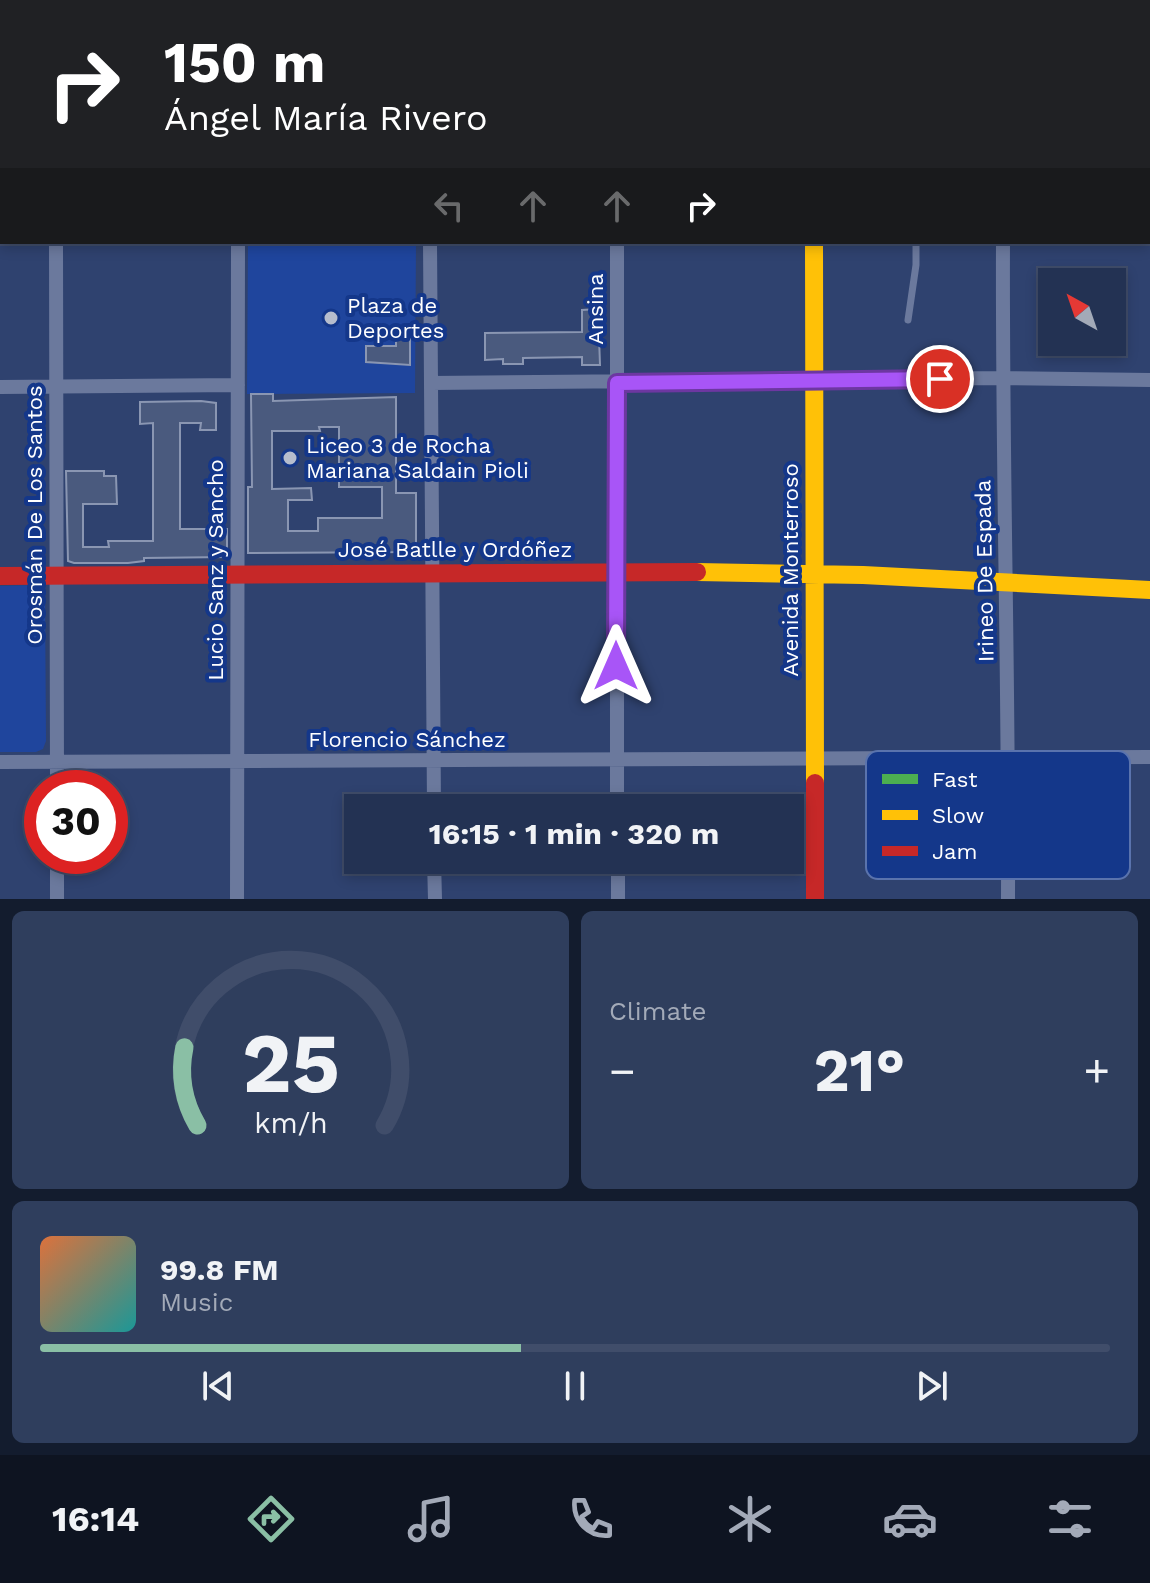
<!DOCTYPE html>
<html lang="en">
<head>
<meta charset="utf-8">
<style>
  :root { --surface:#233253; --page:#2f3e5d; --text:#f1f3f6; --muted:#a3aab8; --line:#404d6a; --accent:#8abfa5 }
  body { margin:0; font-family:"Work Sans",sans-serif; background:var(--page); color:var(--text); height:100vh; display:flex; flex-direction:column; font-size:30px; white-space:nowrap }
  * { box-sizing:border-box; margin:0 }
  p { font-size:26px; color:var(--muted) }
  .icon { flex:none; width:44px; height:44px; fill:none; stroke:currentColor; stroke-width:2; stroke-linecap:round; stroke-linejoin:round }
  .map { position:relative; height:899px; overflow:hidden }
  .details { display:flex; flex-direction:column; gap:12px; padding:12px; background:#131c2e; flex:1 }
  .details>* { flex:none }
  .top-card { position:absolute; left:0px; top:0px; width:1150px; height:244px; box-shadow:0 4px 12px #0003,0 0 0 2px var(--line); background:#202124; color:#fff; overflow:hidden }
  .needle { width:52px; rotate:320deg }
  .fabs { position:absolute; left:1038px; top:268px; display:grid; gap:16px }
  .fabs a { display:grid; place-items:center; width:88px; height:88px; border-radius:0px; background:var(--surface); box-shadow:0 4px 12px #0003,0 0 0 2px var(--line); font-size:40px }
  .speed { position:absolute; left:24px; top:770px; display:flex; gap:16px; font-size:40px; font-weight:700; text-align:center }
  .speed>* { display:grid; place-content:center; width:104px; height:104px; border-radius:50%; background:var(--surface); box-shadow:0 4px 12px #0003,0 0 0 2px var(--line); line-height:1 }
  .speed .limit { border:12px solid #d22; background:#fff; color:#111 }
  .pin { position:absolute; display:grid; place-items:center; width:68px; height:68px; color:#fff; margin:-34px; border:4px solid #fff; border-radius:50%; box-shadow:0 2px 8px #0007 }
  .me { position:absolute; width:88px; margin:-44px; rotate:0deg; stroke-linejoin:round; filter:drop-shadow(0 0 6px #0008) }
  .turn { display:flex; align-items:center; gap:28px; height:168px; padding:0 32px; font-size:36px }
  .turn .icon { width:104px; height:104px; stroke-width:2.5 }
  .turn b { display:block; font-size:56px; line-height:68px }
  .lanes { display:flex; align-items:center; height:76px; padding:0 32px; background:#0003; justify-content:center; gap:40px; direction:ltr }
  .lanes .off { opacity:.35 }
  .big { font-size:60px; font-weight:700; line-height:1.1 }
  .details .card { flex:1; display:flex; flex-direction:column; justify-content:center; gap:12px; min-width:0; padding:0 28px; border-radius:12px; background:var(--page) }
  .details .dial { align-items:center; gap:0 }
  .dial svg { height:208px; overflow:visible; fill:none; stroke:var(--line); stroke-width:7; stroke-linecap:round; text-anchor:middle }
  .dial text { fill:var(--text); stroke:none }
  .song { display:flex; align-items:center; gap:24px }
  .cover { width:96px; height:96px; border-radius:12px; background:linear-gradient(135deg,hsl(20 70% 55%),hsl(180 70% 35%)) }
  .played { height:8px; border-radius:4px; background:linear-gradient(90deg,var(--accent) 45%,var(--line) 45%) }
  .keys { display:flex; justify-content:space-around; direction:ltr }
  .heat { display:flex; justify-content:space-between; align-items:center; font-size:44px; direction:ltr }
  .details .tiles { flex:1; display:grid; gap:12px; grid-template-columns:1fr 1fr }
  .card:last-child { grid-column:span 2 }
  .trip { position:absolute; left:344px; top:794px; width:460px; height:80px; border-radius:0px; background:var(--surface); box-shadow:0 4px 12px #0003,0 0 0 2px var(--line); font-weight:700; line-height:80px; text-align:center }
  .tab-bar { display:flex; height:128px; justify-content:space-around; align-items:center; background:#0e1421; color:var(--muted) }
  .tab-bar .icon { width:56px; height:56px }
  .tab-bar .active { color:var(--accent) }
  .tab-bar b { font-size:36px; color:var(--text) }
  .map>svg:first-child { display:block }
</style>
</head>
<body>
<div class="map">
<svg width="1150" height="899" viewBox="0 0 1150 899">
  <rect width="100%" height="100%" fill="#2f426f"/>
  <path fill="#1f459d" d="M248,242h168l-1,151 -168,1z
    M38,585l5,3 2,5 1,148 -3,8 -7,3h-36v-166z"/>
  <path fill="#4a5a7e" stroke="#8a96b2" stroke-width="2" fill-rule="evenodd" d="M598,309l2,56h-18v-8l-59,1v6h-20v-5l-18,1v-27l97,-1v-22z
    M396,339h14v26l-44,-3v-16h30z
    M251,394h22v7l123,-4v96h20v59l-168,1v-66h4zM319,427h20v60h43v31h-64v13h-30v-31h24l-1,-12 -39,1v-58h48z
    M201,401l15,2v27h-16l1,-7h-21v106h47v28l-83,1v3l-16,2h-54l-6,-2 -2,-90h38v5h12l1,28h-34v43h26l-1,-6h45v-118l-13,1v-22z"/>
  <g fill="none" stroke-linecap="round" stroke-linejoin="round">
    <path stroke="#6b799d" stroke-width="7" d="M908,320l8,-55v-23"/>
    <path stroke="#6b799d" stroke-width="14" d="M235,0l1,2
      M809,0v2
      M621,2v-2
      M0,208h2
      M1148,217h2
      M56,242l1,546
      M430,242l4,566
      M1003,242c-1,219 6,438 5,657
      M431,383l572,-5 147,2
      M0,387l238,-2
      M0,762l1150,-5
      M617,808v-566
      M434,860l1,39
      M618,860v39
      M57,899v-43
      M237,899l1,-657"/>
    <path stroke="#4caf50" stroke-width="18" d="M0,20h2"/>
    <path stroke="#ffc107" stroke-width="18" d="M373,2h132
      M814,242l1,541
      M697,572l166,3 287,15"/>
    <path stroke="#c62828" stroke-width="18" d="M0,6h2
      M0,576l697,-4
      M815,783v116"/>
  </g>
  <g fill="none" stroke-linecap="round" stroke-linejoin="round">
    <defs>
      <path id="route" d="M616,666l1,-283 323,-4"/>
    </defs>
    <use href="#route" stroke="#6d37a1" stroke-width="20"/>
    <use href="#route" stroke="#a855f7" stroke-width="14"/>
  </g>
  <g fill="#b6bdcd" stroke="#14378a" stroke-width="3">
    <circle cx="331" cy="318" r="8"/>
    <circle cx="290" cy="458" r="8"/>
  </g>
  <g text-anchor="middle" stroke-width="8" stroke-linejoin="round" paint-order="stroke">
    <g font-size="22" fill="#fff" stroke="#14378a" text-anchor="start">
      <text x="347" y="313">Plaza de<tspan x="347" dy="25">Deportes</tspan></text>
      <text x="306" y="453">Liceo 3 de Rocha<tspan x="306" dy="25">Mariana Saldain Pioli</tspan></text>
    </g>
    <g font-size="22" fill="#fff" stroke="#14378a">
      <text transform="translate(595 309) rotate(-90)" y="8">Ansina</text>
      <text transform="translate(34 515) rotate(-90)" y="8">Orosmán De Los Santos</text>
      <text x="455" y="557">José Batlle y Ordóñez</text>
      <text transform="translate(215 570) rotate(-90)" y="8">Lucio Sanz y Sancho</text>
      <text transform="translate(790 570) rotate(-90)" y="8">Avenida Monterroso</text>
      <text transform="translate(984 571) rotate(-91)" y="8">Irineo De Espada</text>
      <text x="407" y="747">Florencio Sánchez</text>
    </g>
  </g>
  <rect x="866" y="751" width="264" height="128" rx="12" fill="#14378a" stroke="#5a73ad" stroke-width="2"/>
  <rect x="882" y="774" width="36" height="10" fill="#4caf50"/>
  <rect x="882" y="810" width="36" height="10" fill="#ffc107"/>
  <rect x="882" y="846" width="36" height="10" fill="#c62828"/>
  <g font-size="22" fill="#fff">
    <text x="932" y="787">Fast</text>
    <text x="932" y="823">Slow</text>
    <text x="932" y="859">Jam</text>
  </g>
</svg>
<div class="fabs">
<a><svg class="needle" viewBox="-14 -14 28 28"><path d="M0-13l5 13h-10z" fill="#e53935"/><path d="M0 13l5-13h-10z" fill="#a3aab8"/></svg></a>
</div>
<div class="speed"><div class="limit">30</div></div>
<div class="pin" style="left:940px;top:379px;background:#d93025"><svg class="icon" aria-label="arrive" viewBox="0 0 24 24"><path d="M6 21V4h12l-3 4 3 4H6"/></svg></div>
<svg class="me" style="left:616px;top:666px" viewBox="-20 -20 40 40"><path d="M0-17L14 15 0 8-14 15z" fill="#a855f7" stroke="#fff" stroke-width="4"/></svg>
<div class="trip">16:15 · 1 min · 320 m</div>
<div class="top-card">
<div class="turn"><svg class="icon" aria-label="right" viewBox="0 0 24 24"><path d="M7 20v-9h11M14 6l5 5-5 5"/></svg><div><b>150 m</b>Ángel María Rivero</div></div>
<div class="lanes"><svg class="icon off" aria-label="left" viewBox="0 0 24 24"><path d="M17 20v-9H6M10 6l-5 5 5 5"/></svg><svg class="icon off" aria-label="ahead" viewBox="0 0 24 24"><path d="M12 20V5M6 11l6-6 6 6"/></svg><svg class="icon off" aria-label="ahead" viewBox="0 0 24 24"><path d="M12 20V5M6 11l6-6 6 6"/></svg><svg class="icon" aria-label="right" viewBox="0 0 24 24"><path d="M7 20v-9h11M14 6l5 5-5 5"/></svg></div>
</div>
</div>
<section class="details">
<div class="tiles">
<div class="card dial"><svg viewBox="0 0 100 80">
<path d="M14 69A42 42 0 1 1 86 69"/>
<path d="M14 69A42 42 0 0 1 9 39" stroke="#8abfa5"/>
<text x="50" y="56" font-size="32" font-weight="700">25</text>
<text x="50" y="72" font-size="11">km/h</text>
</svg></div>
<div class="card"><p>Climate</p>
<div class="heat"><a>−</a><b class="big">21°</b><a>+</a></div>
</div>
<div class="card">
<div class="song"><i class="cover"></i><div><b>99.8 FM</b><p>Music</p></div></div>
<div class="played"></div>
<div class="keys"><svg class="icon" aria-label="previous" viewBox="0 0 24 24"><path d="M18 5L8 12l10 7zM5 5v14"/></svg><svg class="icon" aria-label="pause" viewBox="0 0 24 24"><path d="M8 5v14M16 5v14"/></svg><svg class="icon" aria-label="next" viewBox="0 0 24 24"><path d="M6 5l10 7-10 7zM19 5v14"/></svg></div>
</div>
</div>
</section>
<nav class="tab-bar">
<b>16:14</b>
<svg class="icon active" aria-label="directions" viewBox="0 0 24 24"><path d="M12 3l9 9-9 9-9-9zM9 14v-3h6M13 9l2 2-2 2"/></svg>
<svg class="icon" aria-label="music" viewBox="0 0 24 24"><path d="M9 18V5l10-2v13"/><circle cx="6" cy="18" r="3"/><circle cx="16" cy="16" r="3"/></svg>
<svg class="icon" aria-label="phone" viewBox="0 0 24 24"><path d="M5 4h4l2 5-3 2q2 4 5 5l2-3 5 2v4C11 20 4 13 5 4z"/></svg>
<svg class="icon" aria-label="climate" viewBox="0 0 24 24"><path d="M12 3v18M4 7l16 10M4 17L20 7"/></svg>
<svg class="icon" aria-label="car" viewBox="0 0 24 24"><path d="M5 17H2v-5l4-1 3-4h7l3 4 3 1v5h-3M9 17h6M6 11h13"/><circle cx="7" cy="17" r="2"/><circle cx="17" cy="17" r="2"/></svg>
<svg class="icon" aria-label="filters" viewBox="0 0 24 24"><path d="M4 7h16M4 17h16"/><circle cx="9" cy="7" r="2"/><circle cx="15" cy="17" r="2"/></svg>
</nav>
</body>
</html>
